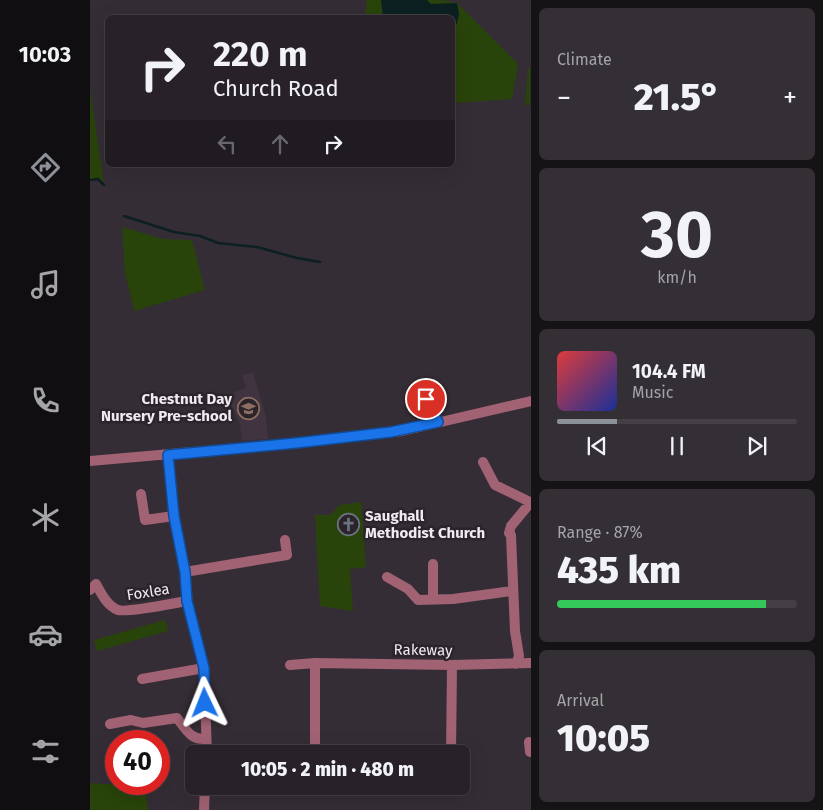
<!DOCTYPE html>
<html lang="en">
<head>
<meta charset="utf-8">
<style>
  :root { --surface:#282228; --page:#342f34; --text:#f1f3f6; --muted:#a5a4a8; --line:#443f45; --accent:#8c9099 }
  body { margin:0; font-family:"Fira Sans",sans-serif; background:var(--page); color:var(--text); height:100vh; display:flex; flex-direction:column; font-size:19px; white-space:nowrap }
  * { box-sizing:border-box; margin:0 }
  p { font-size:16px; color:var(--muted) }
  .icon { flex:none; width:28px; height:28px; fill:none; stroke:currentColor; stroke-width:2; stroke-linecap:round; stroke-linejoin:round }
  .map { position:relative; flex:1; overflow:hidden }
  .details { display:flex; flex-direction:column; gap:8px; padding:8px; background:#161316; width:292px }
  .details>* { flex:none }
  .banner { position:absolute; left:15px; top:15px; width:350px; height:152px; border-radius:8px; box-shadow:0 5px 20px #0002,0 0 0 1px var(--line); background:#282228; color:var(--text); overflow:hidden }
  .speed { position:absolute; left:15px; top:730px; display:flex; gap:10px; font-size:25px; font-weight:700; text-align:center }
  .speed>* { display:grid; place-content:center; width:65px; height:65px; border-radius:50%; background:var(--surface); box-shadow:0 5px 20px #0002,0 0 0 1px var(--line); line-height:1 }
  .speed .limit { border:8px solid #d22; background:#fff; color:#111 }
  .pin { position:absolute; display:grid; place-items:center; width:42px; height:42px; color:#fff; margin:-21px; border:2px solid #fff; border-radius:50%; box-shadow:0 1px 5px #0007 }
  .me { position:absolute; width:55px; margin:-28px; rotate:358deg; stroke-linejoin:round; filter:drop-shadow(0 0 4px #0008) }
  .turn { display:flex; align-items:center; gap:18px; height:105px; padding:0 25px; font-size:22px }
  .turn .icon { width:65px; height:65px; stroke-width:2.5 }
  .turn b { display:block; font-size:35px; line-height:42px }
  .lanes { display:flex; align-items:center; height:48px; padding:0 25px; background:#0003; justify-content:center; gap:25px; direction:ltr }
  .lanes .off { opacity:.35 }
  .big { font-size:38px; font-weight:800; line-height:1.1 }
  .details .card { flex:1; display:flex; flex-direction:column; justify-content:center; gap:8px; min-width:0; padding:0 18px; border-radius:8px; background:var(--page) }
  .details .dial { align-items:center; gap:0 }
  .dial b { font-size:65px; line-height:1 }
  .song { display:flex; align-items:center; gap:15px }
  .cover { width:60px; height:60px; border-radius:8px; background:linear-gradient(135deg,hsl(0 70% 55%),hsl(230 70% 35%)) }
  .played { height:5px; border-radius:2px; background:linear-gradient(90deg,var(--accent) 25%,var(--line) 25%) }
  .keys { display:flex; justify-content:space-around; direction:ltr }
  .heat { display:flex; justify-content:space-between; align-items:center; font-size:28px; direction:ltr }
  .charge { height:8px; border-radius:4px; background:linear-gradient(90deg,#34c759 87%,var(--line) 0) }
  .trip { position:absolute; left:95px; top:745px; width:285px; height:50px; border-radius:8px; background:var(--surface); box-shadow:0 5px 20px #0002,0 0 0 1px var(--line); font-weight:800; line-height:50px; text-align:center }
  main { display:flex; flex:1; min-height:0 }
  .tab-bar { display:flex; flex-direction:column; width:90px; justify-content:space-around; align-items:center; background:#100e10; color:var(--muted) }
  .tab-bar .icon { width:35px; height:35px }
  .tab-bar .active { color:var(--accent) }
  .tab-bar b { font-size:22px; color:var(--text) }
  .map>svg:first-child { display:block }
</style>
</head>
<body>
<main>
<nav class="tab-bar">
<b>10:03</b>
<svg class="icon active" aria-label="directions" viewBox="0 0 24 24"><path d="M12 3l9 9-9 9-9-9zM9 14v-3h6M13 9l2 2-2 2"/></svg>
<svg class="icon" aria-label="music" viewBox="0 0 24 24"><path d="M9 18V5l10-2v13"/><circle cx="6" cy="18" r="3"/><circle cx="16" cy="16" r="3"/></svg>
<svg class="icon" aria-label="phone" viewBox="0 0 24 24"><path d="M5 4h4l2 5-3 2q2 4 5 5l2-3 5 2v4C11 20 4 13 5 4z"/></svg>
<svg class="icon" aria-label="climate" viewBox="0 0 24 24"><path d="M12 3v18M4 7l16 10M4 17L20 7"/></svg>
<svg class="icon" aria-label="car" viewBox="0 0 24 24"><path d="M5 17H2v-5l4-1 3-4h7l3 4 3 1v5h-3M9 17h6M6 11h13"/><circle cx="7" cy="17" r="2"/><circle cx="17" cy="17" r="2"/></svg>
<svg class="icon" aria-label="filters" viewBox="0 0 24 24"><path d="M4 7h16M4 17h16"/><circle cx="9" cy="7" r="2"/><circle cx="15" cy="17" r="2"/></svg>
</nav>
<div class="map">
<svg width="441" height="810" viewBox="0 0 441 810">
  <rect width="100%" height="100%" fill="#352d35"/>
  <path fill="#403441" d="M163,373l13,44 2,22 -26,2 -2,-17 -13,-29 19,-7 -4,-13z"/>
  <path fill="#29440a" d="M276,0h76l15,3 61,61 -6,35 -59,4 -1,-85h-87l2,-17z
    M438,68h2v37h-5z
    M0,89l14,96 -6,-6 -8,1z
    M32,227l41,12 29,1 13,50 -71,21 -9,-38z
    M271,502l5,65 -16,2 3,42 -33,-5 -5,-91h15l10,-10z
    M75,620l3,11 -71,20 -3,-11z
    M0,783l30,2 26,10 2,15h-58z"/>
  <path fill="#0c2022" d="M291,0h46l4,4 26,-1 2,10 -2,11h-4l-1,-6 -69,-1z"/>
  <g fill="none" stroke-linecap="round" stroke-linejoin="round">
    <path stroke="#0c2022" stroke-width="2.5" d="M0,180l8,-1 6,6
      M34,216l50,16 26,4 18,7 39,4 40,11 23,4"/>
    <path stroke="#a16274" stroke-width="10" d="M336,399l12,23
      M78,455l6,61 11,56 2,29 17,67 3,86
      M0,461l206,-18 106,-12 129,-30
      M393,462l12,23 35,17
      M51,494l4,26 29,-4
      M95,572l102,-17 -2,-15
      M297,577l21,12 10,11 35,-1 59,-8
      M0,590l6,-6c5,9 11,22 22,26 8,3 57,-7 69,-9
      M343,599v-35
      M225,663v91
      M426,664l3,-8 -4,-25 -4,-96 -2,-2 2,-7 20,-24
      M200,665l25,-2 137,2 79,-2
      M52,679l62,-11
      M20,724l21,-4 12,3 34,-5c8,10 15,24 29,20
      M439,742l1,10
      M361,754l1,-89
      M114,810l1,-24"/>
  </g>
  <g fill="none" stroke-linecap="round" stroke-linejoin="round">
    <defs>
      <path id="route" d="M115,703l-1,-35 -17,-67 -2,-29 -11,-56 -6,-61 128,-12 95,-11 47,-10 -12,-23"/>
    </defs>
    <use href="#route" stroke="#114b97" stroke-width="12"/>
    <use href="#route" stroke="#1a73e8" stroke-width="9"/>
  </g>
  <defs>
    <symbol id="school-ring" viewBox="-11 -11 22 22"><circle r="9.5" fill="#2b242b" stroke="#8d6e63" stroke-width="1.5"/><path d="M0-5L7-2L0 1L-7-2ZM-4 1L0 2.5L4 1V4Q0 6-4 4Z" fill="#8d6e63"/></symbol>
    <symbol id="church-ring" viewBox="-11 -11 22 22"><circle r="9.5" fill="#2b242b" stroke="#6b7280" stroke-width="1.5"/><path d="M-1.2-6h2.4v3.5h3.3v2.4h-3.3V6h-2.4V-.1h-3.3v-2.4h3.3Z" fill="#6b7280"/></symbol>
  </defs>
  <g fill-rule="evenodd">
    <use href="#school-ring" x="146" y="396" width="25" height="25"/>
    <use href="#church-ring" x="246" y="512" width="25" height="25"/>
  </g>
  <g text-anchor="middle" stroke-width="5" stroke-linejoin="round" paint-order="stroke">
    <g font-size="15" font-weight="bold" fill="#efebf0" stroke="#2b242b" text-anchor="end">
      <text x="142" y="404">Chestnut Day<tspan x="142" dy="17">Nursery Pre-school</tspan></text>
      <text x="275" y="521" text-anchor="start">Saughall<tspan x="275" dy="17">Methodist Church</tspan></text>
    </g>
    <g font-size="15" fill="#efebf0" stroke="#2b242b">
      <text transform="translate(58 592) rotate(-9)" y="5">Foxlea</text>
      <text transform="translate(333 650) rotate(1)" y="5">Rakeway</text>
    </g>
  </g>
</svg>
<div class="speed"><div class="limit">40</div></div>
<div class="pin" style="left:336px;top:399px;background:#d93025"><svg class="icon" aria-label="arrive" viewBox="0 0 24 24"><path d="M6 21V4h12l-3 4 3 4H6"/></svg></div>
<svg class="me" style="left:115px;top:703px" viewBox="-20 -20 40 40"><path d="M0-17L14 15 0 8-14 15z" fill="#1a73e8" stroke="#fff" stroke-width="4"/></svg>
<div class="trip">10:05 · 2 min · 480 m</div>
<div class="banner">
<div class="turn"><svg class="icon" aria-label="right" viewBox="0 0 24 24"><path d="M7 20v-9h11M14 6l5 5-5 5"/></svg><div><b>220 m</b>Church Road</div></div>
<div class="lanes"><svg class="icon off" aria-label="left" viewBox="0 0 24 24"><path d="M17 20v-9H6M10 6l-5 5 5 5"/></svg><svg class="icon off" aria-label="ahead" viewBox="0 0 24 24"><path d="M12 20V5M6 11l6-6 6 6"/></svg><svg class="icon" aria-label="right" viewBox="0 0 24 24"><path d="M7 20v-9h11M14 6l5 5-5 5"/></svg></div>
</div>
</div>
<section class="details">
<div class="card"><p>Climate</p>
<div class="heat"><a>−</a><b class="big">21.5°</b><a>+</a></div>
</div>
<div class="card dial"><b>30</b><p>km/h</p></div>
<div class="card">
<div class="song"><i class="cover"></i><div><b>104.4 FM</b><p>Music</p></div></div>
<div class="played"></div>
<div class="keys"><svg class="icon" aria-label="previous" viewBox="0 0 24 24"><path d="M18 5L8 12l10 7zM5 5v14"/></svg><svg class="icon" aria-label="pause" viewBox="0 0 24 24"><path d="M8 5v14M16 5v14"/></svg><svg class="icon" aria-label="next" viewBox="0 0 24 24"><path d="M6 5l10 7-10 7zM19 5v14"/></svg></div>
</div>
<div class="card"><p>Range · 87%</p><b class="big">435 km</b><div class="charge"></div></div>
<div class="card"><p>Arrival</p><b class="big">10:05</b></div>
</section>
</main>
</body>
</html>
